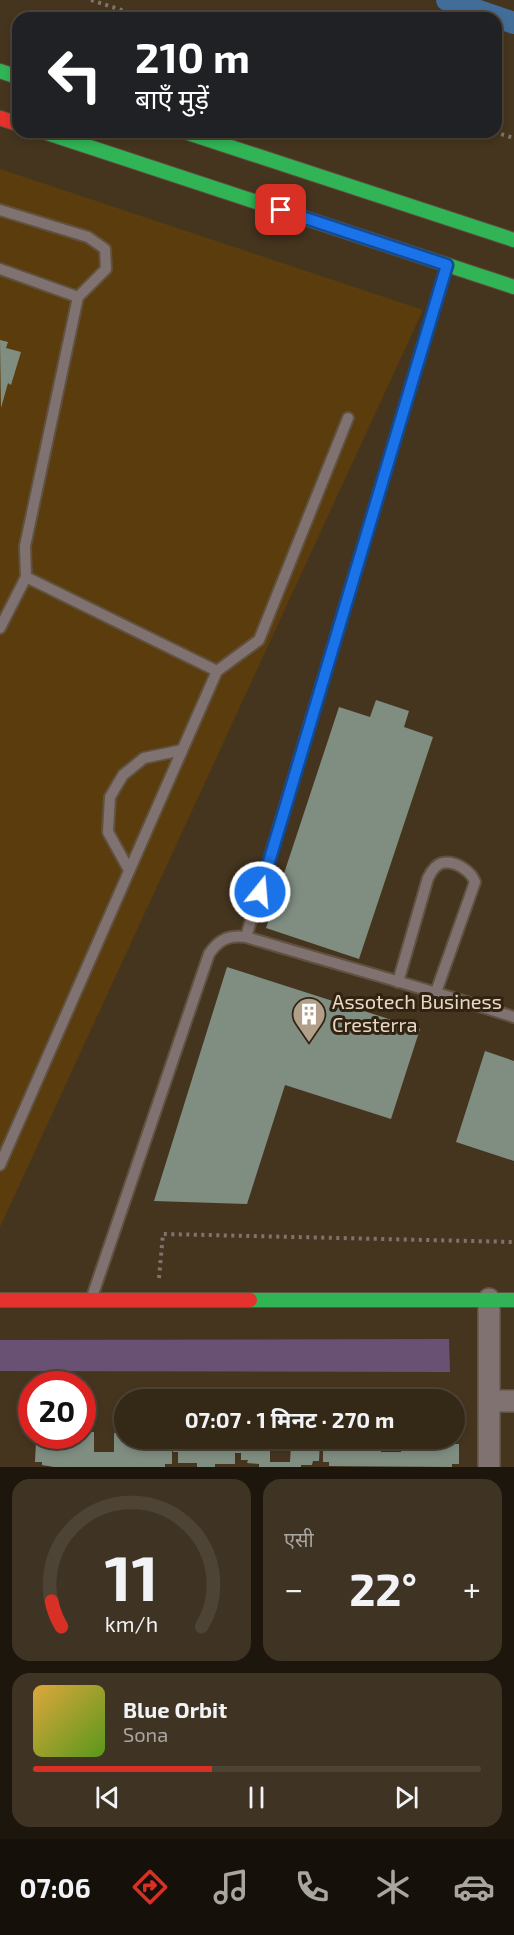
<!DOCTYPE html>
<html lang="hi">
<head>
<meta charset="utf-8">
<style>
  :root { --surface:#342817; --page:#3f3424; --text:#f1f3f6; --muted:#a9a6a1; --line:#4e4436; --accent:#d93025 }
  body { margin:0; font-family:"Exo 2","Noto Sans Devanagari",sans-serif; background:var(--page); color:var(--text); height:100vh; display:flex; flex-direction:column; font-size:22px; white-space:nowrap }
  * { box-sizing:border-box; margin:0 }
  p { font-size:20px; color:var(--muted) }
  .icon { flex:none; width:33px; height:33px; fill:none; stroke:currentColor; stroke-width:2; stroke-linecap:round; stroke-linejoin:round }
  .map { position:relative; height:1467px; overflow:hidden }
  .side { display:flex; flex-direction:column; gap:12px; padding:12px; background:#1d160d; flex:1 }
  .side>* { flex:none }
  .top-card { position:absolute; left:12px; top:12px; width:490px; height:126px; border-radius:18px; box-shadow:0 3px 9px #0003,0 0 0 2px var(--line); background:#202124; color:#fff; overflow:hidden }
  .speed { position:absolute; left:18px; top:1371px; display:flex; gap:12px; font-size:30px; font-weight:700; text-align:center }
  .speed>* { display:grid; place-content:center; width:78px; height:78px; border-radius:50%; background:var(--surface); box-shadow:0 3px 9px #0003,0 0 0 2px var(--line); line-height:1 }
  .speed .limit { border:9px solid #d22; background:#fff; color:#111 }
  .pin { position:absolute; display:grid; place-items:center; width:51px; height:51px; color:#fff; margin:-26px; border-radius:12px; box-shadow:0 3px 9px #0006 }
  .me { position:absolute; width:66px; margin:-33px; rotate:17deg; stroke-linejoin:round; filter:drop-shadow(0 0 4px #0008) }
  .turn { display:flex; align-items:center; gap:21px; height:126px; padding:0 24px; font-size:27px }
  .turn .icon { width:78px; height:78px; stroke-width:2.5 }
  .turn b { display:block; font-size:42px; line-height:51px }
  .big { font-size:45px; font-weight:700; line-height:1.1 }
  .side .tile { flex:1; display:flex; flex-direction:column; justify-content:center; gap:9px; min-width:0; padding:0 21px; border-radius:18px; background:var(--page) }
  .side .dial { align-items:center; gap:0 }
  .dial svg { height:156px; overflow:visible; fill:none; stroke:var(--line); stroke-width:7; stroke-linecap:round; text-anchor:middle }
  .dial text { fill:var(--text); stroke:none }
  .song { display:flex; align-items:center; gap:18px }
  .cover { width:72px; height:72px; border-radius:9px; background:linear-gradient(135deg,hsl(40 70% 55%),hsl(90 70% 35%)) }
  .played { height:6px; border-radius:3px; background:linear-gradient(90deg,var(--accent) 40%,var(--line) 40%) }
  .keys { display:flex; justify-content:space-around; direction:ltr }
  .heat { display:flex; justify-content:space-between; align-items:center; font-size:33px; direction:ltr }
  .side .tiles { flex:1; display:grid; gap:12px; grid-template-columns:1fr 1fr }
  .tile:last-child { grid-column:span 2 }
  .trip { position:absolute; left:114px; top:1389px; width:351px; height:60px; border-radius:30px; background:var(--surface); box-shadow:0 3px 9px #0003,0 0 0 2px var(--line); font-weight:700; line-height:60px; text-align:center }
  .menu { display:flex; height:96px; justify-content:space-around; align-items:center; background:#151009; color:var(--muted) }
  .menu .icon { width:42px; height:42px }
  .menu .active { color:var(--accent) }
  .menu b { font-size:27px; color:var(--text) }
  .map>svg:first-child { display:block }
</style>
</head>
<body>
<div class="map">
<svg width="514" height="1467" viewBox="0 0 514 1467">
  <rect width="100%" height="100%" fill="#45351f"/>
  <path fill="#5b3c0c" d="M0,169l423,141 -423,917z"/>
  <path fill="#685172" d="M449,1339l1,33 -450,-1v-31z"/>
  <g fill="none" stroke-linecap="round" stroke-linejoin="round">
    <path stroke="#426d99" stroke-width="22" d="M447,0l67,23"/>
  </g>
  <path fill="#808e82" d="M0,340l8,2 -2,6 15,4 -10,33 -3,-2 -7,25z
    M376,700l33,11 -5,16 29,10 -74,222 -93,-31 73,-221 31,10z
    M227,967l193,62 -29,90 -106,-34 -38,119 -93,-3z
    M485,1051l29,10v100l-58,-19z
    M82,1432h12v20h20v-19h10v5h9v7h17v-7h18v6h4v20h-7v3h-111l-12,-2v-3h-7l1,-20 4,1v-6h18v7h17v-7h8z
    M173,1438l44,2v-2h21l7,3v-3h15v5h10v19h20l1,-18h10v-6h15v4h4l-1,19h-6l-1,4h-11v2h-42v-3l-12,-1 1,-3h-7v-7h-6v11h-20v3h-18v-4h-19v-11h-5z
    M327,1438h18v6h17v-6h19v14h20v-14h18v7h18v-7h18v6h4v20h-7v3l-123,-1v-4h-6v-19l4,-1z"/>
  <g fill="none" stroke-linecap="round" stroke-linejoin="round">
    <defs>
      <path id="lane" d="M0,210l88,27 17,12 1,20 -28,28
        M0,269l78,28 -53,249 1,31 -26,51
        M217,671l42,-31 89,-222
        M129,870l-21,-38 2,-35 13,-22 21,-17 38,-8
        M246,937l201,-672
        M398,982l30,-104c3,-6 7,-13 14,-15 13,-3 29,8 33,19l-39,110
        M0,1165l217,-494 -191,-94
        M92,1297l117,-343c10,-15 20,-19 37,-17 90,27 179,51 268,80"/>
      <path id="street" d="M489,1401h25
        M489,1467v-168"/>
      <path id="fast" d="M0,71l18,6
        M44,132l470,155
        M185,132l329,108
        M250,1300h264"/>
      <path id="jam" d="M0,118l18,6
        M0,1300h250"/>
    </defs>
    <use href="#lane" stroke="#605240" stroke-width="14"/>
    <use href="#street" stroke="#605240" stroke-width="24"/>
    <use href="#fast" stroke="#605240" stroke-width="16"/>
    <use href="#jam" stroke="#605240" stroke-width="16"/>
    <path stroke="#7f736d" stroke-width="4" stroke-dasharray="3 4.5" stroke-linecap="butt" d="M91,0l55,18
      M494,132l20,6
      M159,1278l4,-44 351,8"/>
    <use href="#lane" stroke="#7f7270" stroke-width="10"/>
    <use href="#street" stroke="#7f7270" stroke-width="21"/>
    <use href="#fast" stroke="#30b455" stroke-width="14"/>
    <use href="#jam" stroke="#e5322d" stroke-width="14"/>
  </g>
  <g fill="none" stroke-linecap="round" stroke-linejoin="round">
    <defs>
      <path id="route" d="M260,892l187,-627 -166,-55"/>
    </defs>
    <use href="#route" stroke="#114b97" stroke-width="15"/>
    <use href="#route" stroke="#1a73e8" stroke-width="10"/>
  </g>
  <defs>
    <symbol id="building-pin" viewBox="-11 -11 22 30"><path d="M0 17L-7.5 6A9.5 9.5 0 1 1 7.5 6Z" fill="#b19f8a" stroke="#302312"/><path d="M-4-6H4V6H1V3H-1V6H-4ZM-2.5-4.3h1.7v1.8h-1.7ZM.8-4.3h1.7v1.8H.8ZM-2.5-1h1.7V.8h-1.7ZM.8-1h1.7V.8H.8Z" fill="#fff"/></symbol>
  </defs>
  <g fill-rule="evenodd">
    <use href="#building-pin" x="290" y="995" width="38" height="52"/>
  </g>
  <g text-anchor="middle" stroke-width="6" stroke-linejoin="round" paint-order="stroke">
    <g font-size="20" fill="#ebd8c4" stroke="#302312" text-anchor="start">
      <text x="332" y="1009">Assotech Business<tspan x="332" dy="23">Cresterra</tspan></text>
    </g>
  </g>
</svg>
<div class="speed"><div class="limit">20</div></div>
<div class="pin" style="left:281px;top:210px;background:#d93025"><svg class="icon" aria-label="arrive" viewBox="0 0 24 24"><path d="M6 21V4h12l-3 4 3 4H6"/></svg></div>
<svg class="me" style="left:260px;top:892px" viewBox="-20 -20 40 40"><circle r="17" fill="#1a73e8" stroke="#fff" stroke-width="3"/><path d="M0-11L8 9 0 5-8 9z" fill="#fff"/></svg>
<div class="trip">07:07 · 1 मिनट · 270 m</div>
<div class="top-card">
<div class="turn"><svg class="icon" aria-label="left" viewBox="0 0 24 24"><path d="M17 20v-9H6M10 6l-5 5 5 5"/></svg><div><b>210 m</b>बाएँ मुड़ें</div></div>
</div>
</div>
<section class="side">
<div class="tiles">
<div class="tile dial"><svg viewBox="0 0 100 80">
<path d="M14 69A42 42 0 1 1 86 69"/>
<path d="M14 69A42 42 0 0 1 9 56" stroke="#d93025"/>
<text x="50" y="56" font-size="32" font-weight="700">11</text>
<text x="50" y="72" font-size="11">km/h</text>
</svg></div>
<div class="tile"><p>एसी</p>
<div class="heat"><a>−</a><b class="big">22°</b><a>+</a></div>
</div>
<div class="tile">
<div class="song"><i class="cover"></i><div><b>Blue Orbit</b><p>Sona</p></div></div>
<div class="played"></div>
<div class="keys"><svg class="icon" aria-label="previous" viewBox="0 0 24 24"><path d="M18 5L8 12l10 7zM5 5v14"/></svg><svg class="icon" aria-label="pause" viewBox="0 0 24 24"><path d="M8 5v14M16 5v14"/></svg><svg class="icon" aria-label="next" viewBox="0 0 24 24"><path d="M6 5l10 7-10 7zM19 5v14"/></svg></div>
</div>
</div>
</section>
<nav class="menu">
<b>07:06</b>
<svg class="icon active" aria-label="directions" viewBox="0 0 24 24"><path d="M12 3l9 9-9 9-9-9zM9 14v-3h6M13 9l2 2-2 2"/></svg>
<svg class="icon" aria-label="music" viewBox="0 0 24 24"><path d="M9 18V5l10-2v13"/><circle cx="6" cy="18" r="3"/><circle cx="16" cy="16" r="3"/></svg>
<svg class="icon" aria-label="phone" viewBox="0 0 24 24"><path d="M5 4h4l2 5-3 2q2 4 5 5l2-3 5 2v4C11 20 4 13 5 4z"/></svg>
<svg class="icon" aria-label="climate" viewBox="0 0 24 24"><path d="M12 3v18M4 7l16 10M4 17L20 7"/></svg>
<svg class="icon" aria-label="car" viewBox="0 0 24 24"><path d="M5 17H2v-5l4-1 3-4h7l3 4 3 1v5h-3M9 17h6M6 11h13"/><circle cx="7" cy="17" r="2"/><circle cx="17" cy="17" r="2"/></svg>
</nav>
</body>
</html>
